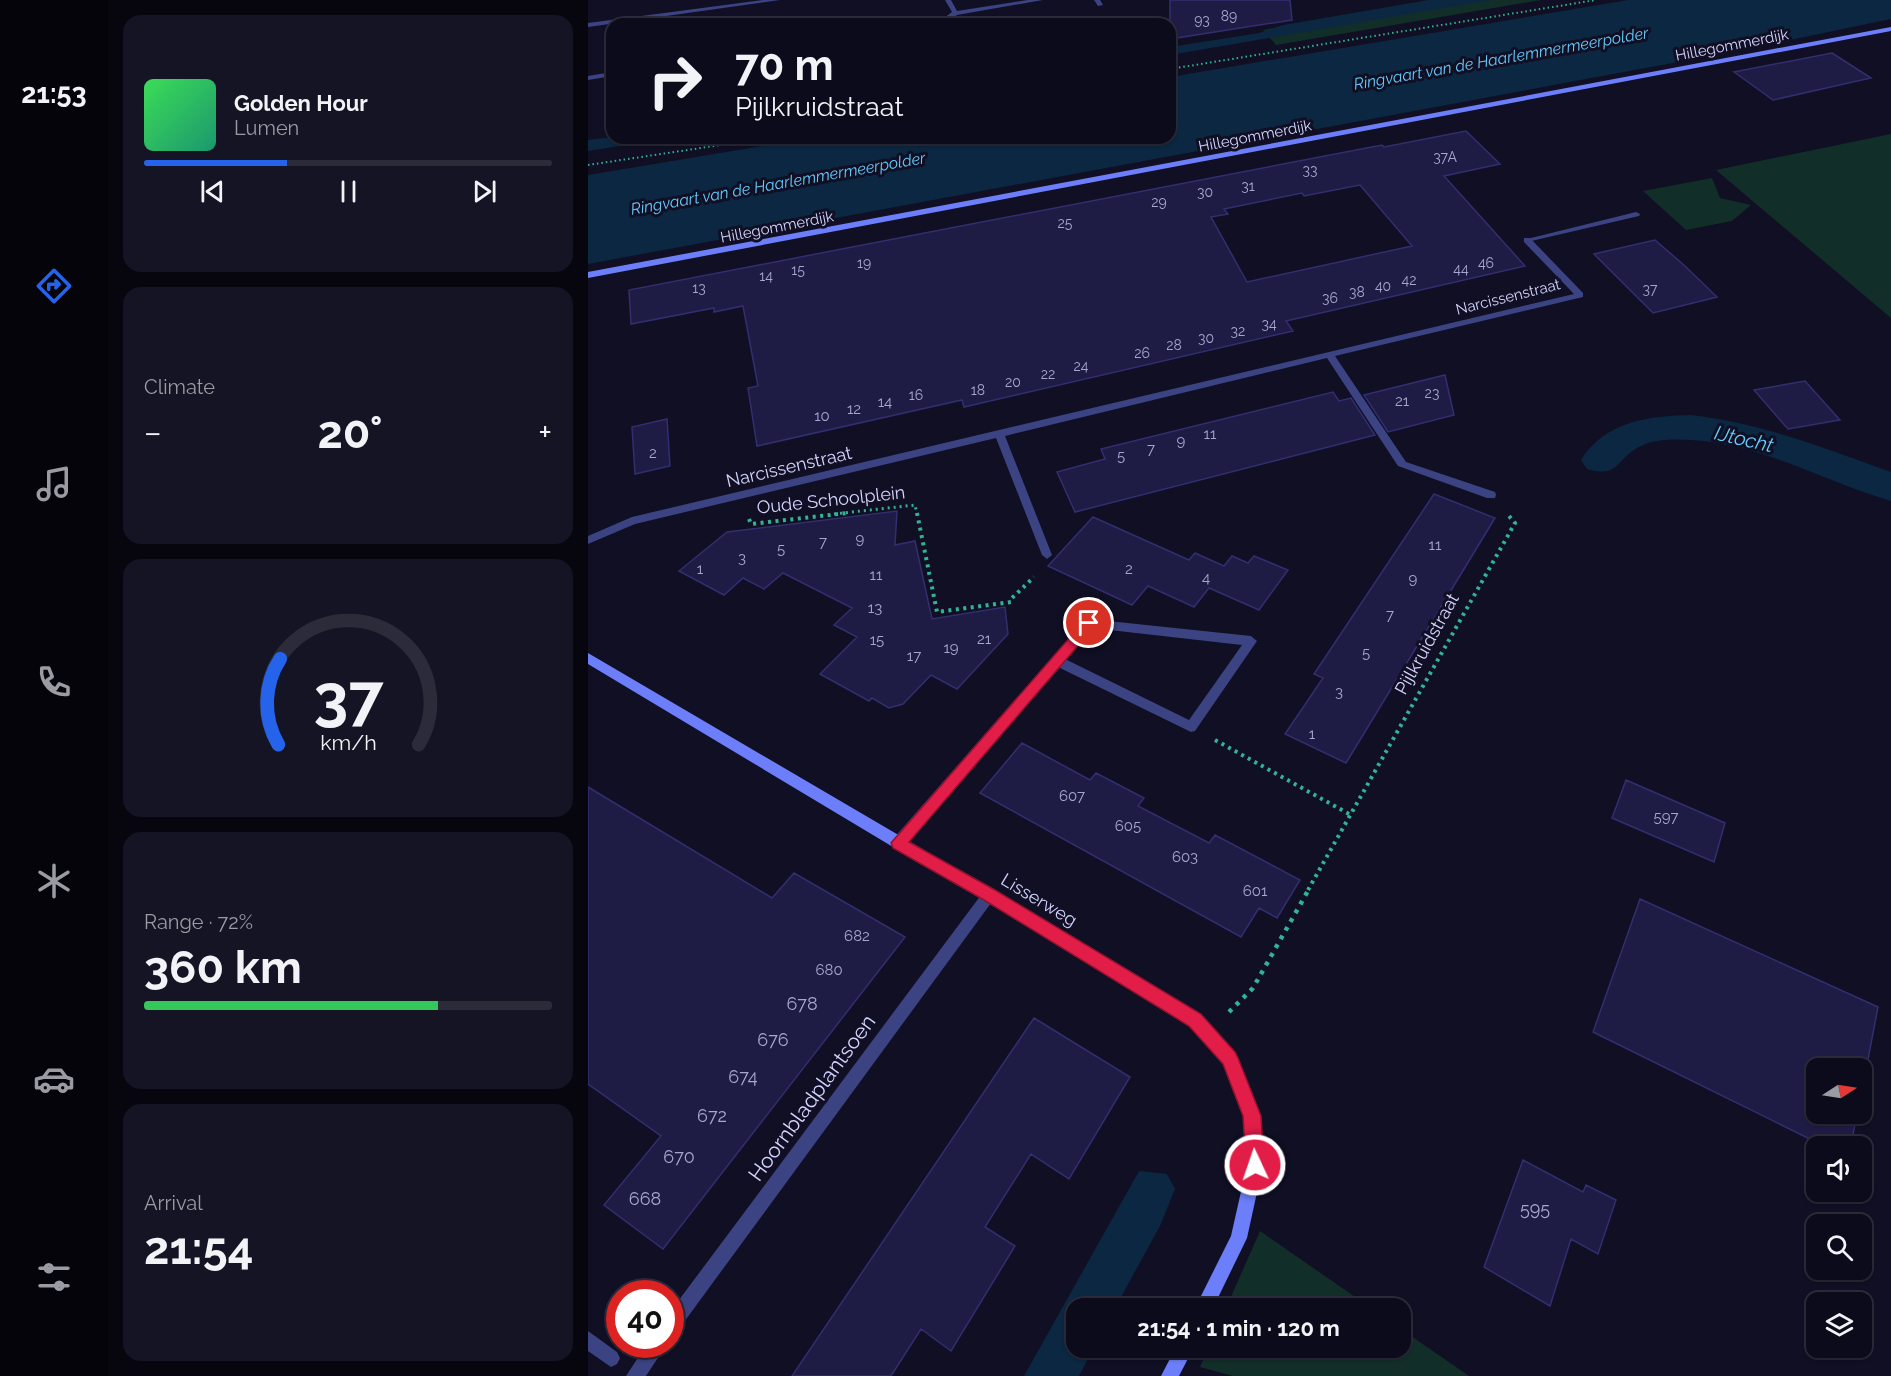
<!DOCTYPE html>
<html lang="en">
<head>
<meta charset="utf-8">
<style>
  :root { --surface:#0c0b1b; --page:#151424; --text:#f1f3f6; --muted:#9a9ba3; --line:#2c2b3a; --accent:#2563eb }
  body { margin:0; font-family:Raleway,sans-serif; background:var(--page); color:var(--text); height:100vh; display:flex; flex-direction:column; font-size:22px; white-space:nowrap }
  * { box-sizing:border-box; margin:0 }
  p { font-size:20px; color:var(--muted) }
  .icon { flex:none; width:33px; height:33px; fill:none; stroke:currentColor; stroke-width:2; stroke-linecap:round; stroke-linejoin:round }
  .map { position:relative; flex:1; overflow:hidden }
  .drawer { display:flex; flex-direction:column; gap:15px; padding:15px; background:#07060f; width:480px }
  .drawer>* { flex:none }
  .hud { position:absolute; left:18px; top:18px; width:570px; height:126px; border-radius:18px; box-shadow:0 2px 4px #0004,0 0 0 2px var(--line); background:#0c0b1b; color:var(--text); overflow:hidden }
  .needle { width:39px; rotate:78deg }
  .controls { position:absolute; left:1218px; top:1058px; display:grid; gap:12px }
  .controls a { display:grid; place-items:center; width:66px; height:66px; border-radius:12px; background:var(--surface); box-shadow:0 2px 4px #0004,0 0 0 2px var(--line); font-size:30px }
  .speed { position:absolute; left:18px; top:1280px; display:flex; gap:12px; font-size:30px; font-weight:700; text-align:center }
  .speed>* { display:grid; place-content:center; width:78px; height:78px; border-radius:50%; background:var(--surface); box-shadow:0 2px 4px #0004,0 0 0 2px var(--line); line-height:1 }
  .speed .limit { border:9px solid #d22; background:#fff; color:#111 }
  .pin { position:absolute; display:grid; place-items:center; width:51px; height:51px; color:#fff; margin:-26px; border:3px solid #fff; border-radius:50%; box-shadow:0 2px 6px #0007 }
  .me { position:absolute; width:66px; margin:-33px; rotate:357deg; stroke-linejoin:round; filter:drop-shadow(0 0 4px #0008) }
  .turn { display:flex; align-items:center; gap:21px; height:126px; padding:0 30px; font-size:27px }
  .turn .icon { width:78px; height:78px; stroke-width:2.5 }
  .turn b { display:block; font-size:42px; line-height:51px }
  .big { font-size:45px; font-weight:700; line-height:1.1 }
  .drawer .tile { flex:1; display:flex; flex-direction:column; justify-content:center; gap:9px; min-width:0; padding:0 21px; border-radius:18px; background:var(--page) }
  .drawer .dial { align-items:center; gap:0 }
  .dial svg { height:156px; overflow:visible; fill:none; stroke:var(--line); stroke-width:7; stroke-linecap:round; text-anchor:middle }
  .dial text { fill:var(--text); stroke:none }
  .song { display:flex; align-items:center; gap:18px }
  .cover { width:72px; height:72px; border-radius:9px; background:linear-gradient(135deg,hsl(130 70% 55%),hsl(160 70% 35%)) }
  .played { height:6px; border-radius:3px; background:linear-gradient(90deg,var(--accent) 35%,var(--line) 35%) }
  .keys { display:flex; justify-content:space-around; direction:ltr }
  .heat { display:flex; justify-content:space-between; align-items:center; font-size:33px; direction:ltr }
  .charge { height:9px; border-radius:4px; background:linear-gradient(90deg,#34c759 72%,var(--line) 0) }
  .trip { position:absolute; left:478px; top:1298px; width:345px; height:60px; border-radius:18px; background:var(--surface); box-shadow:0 2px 4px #0004,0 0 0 2px var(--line); font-weight:700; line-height:60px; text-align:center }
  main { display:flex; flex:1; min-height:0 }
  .menu { display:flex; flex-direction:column; width:108px; justify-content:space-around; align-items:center; background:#05040b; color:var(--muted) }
  .menu .icon { width:42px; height:42px }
  .menu .selected { color:var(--accent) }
  .menu b { font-size:27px; color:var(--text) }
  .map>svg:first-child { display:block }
</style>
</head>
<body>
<main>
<nav class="menu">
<b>21:53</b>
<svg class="icon selected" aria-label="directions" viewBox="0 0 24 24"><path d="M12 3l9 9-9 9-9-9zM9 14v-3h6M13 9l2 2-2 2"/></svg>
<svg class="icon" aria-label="music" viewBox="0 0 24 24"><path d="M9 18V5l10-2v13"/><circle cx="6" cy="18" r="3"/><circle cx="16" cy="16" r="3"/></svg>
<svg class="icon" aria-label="phone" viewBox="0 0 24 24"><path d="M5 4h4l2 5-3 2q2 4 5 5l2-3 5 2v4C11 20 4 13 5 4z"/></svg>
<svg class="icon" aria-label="climate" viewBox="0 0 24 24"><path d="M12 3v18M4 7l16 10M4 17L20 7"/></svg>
<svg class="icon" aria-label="car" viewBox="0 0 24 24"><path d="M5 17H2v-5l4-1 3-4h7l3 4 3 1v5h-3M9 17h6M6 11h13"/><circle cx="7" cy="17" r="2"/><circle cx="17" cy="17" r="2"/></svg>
<svg class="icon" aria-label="filters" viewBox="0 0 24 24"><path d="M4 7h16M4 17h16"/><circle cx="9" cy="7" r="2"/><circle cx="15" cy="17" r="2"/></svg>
</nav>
<section class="drawer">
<div class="tile">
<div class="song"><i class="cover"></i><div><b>Golden Hour</b><p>Lumen</p></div></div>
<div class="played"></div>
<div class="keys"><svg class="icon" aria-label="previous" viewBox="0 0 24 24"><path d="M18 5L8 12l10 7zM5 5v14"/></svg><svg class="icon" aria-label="pause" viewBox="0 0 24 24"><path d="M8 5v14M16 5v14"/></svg><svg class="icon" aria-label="next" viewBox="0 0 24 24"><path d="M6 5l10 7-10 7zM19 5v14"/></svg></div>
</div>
<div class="tile"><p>Climate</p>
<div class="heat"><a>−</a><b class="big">20°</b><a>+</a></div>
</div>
<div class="tile dial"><svg viewBox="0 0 100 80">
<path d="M14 69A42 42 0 1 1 86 69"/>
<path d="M14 69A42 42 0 0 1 15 25" stroke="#2563eb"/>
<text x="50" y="56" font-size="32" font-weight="700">37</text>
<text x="50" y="72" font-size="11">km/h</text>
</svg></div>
<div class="tile"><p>Range · 72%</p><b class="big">360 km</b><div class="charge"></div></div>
<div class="tile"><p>Arrival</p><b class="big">21:54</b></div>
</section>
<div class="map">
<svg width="1303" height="1376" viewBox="0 0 1303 1376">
  <rect width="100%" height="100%" fill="#100f24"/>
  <path fill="#122e29" d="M841,0h112l-265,45 -13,-15z
    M1303,134v184l-175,-148z
    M1124,178l8,20 31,7 -19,16 -46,9 -43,-39z
    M672,1231l111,77h-145z
    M813,1329l68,47h-236l-33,-9 9,-20h192z"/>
  <path fill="#0b2741" d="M841,0h62l-321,55v-8l89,-14 24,-8z
    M1040,0h263v19l-164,34 -1139,211v-89l222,-37h360v-61z
    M24,137v1h60l-84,13v-11z
    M551,1171l28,3 8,15 -15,37 -45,82h-38v39h17l-15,29h-55z"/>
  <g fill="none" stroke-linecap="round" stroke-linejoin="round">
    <path fill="#0b2741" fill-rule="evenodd" d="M1103,415c70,8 134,33 200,57v29c-67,-19 -130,-58 -201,-61 -15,-1 -35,-1 -49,6 -25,11 -20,33 -54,23l-6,-9c24,-39 68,-44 110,-45z"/>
  </g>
  <path fill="#1e1c44" stroke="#322e70" stroke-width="1.5" fill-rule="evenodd" d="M582,0h120l2,20 -122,19z
    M1244,53l39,25 -98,22 -39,-28z
    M878,131l34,33 -56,12 81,90 -239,55 7,10 -329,76 -2,-7 -205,46 -9,-58 10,-2 -15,-80 -29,6v-4l-83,16 -2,-34 753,-145 2,2zM772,185l52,61 -165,36 -36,-65 17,-3 -4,-5 78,-16 2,3z
    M1067,240l30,26 32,31 -64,16 -59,-59z
    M857,375l9,40 -66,17 -24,-37z
    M1217,381l35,39 -52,9 -34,-39z
    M745,392l6,9 12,-3 24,37 -300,77 -18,-40 48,-13 -4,-10z
    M79,419l3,47 -35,8 -3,-47z
    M846,494l61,24 -149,245 -61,-29 38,-56 -9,-4z
    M309,511l-2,34 20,-4 17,78 73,-12 3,27 -51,55 -26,-14 -28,29 -14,4 -17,-10 -3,3 -49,-27 37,-37 -23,-12 18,-17 -69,-35 -19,16 -21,-11 -19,17 -45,-24 48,-39z
    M505,517l96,43 6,-7 29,13 8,-10 16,7 6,-7 34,14 -29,40 -50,-22 -15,19 -46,-21 -16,19 -84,-39z
    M434,743l68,37 6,-7 48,25 -6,8 71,37 6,-8 85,45 -23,38 -18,-10 -18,29 -261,-144z
    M1038,780l99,43 -11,39 -102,-44z
    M0,787l184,111 22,-25 111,64 -242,312 -59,-44 57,-69 -73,-52z
    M1052,899l238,108 -16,84v-23h-46v45h41l-6,33h-27l-231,-114z
    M446,1018l96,59 -61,102 -38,-25 -46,73 30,19 -64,105 -30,-22 -30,47h-99z
    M935,1160l60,32 3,-7 30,15 -18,54 -27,-15 -21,67 -66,-39z"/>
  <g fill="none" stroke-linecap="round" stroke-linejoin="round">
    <path stroke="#32b398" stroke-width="2" stroke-dasharray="1.5 3" stroke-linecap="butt" d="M582,69l426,-69
      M0,165l179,-27"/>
    <path stroke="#32b398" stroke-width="3" stroke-dasharray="2 4" stroke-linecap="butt" d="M246,514l81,-9 2,9"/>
    <path stroke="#32b398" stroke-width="4" stroke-dasharray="3 4.5" stroke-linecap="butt" d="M329,513l20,99 74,-10 1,-4 22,-21
      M161,519l2,5 96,-11
      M627,740l136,75
      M720,890l207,-367 -6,-7"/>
    <path stroke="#32b398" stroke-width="4.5" stroke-dasharray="4 6" stroke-linecap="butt" d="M641,1012l24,-24 56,-99"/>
    <path fill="#3b4382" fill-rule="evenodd" d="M506,0h6l3,5 -5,1z
      M1048,212l4,2 -1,2 -112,26 -4,-2z"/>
    <path fill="#3b4382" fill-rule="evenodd" d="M175,0h17l-192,27v-4z
      M357,0h6l6,11 71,-11h15l-86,15 -14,9h-7l16,-12z
      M24,72v4l-24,4v-4z
      M936,238h6l53,55v4l-248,59 71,106 89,30 1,3 -1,3h-8l-89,-32 -71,-108 -322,78 47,119 -5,4 -5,-4 -46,-117 -361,86 -47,20v-8l44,-19 942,-223 -50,-52z
      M501,619l162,17 6,5 -62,90 -4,1 -133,-65 -155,180 -5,2 -5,-2 -2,-4 2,-4 192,-219zM504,628l150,17 -53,75 -124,-61z
      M401,889l5,2 2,4 -2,4 -318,434 -6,2v-23l314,-421z
      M0,1331l29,21 3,6 -3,6 -6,3 -23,-16z
      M59,1344h20l-21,32h-20z"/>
    <path fill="#6d7efb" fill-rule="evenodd" d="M1303,27v4l-1303,247v-6z
      M0,653l406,238 206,124 34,38 26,63 3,49 -16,73 -34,70h-18l36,-72 16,-71 -3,-49 -21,-53 -33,-38 -206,-126 -91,-52 -305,-183z
      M588,1347h18l-15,29h-18z"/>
  </g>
  <path fill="#e11d48" stroke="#92132f" stroke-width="1.5" d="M501,618l5,2 2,3 -2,4 -185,215 86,48 206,124 34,38 3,6 23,58 3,49 -3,7 -6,2 -7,-2 -2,-7 -3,-49 -20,-52 -34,-38 -205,-126 -91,-52 -2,-5 194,-223z"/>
  <g text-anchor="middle" stroke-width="6" stroke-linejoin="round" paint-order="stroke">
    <g font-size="14" fill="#a6a6d0">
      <text x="641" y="21">89</text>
      <text x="614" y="25">93</text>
      <text x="857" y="162">37A</text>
      <text x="722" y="175">33</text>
      <text x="660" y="191">31</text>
      <text x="617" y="197">30</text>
      <text x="571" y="207">29</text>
      <text x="477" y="228">25</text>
      <text x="276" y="268">19</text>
      <text x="898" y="268">46</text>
      <text x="873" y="274">44</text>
      <text x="210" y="275">15</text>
      <text x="178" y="281">14</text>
      <text x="821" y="285">42</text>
      <text x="795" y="291">40</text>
      <text x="111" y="293">13</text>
      <text x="1062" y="294">37</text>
      <text x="769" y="297">38</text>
      <text x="742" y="303">36</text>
      <text x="681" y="329">34</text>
      <text x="650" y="336">32</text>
      <text x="618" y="343">30</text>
      <text x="586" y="350">28</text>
      <text x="554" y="358">26</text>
      <text x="493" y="371">24</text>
      <text x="460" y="379">22</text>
      <text x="425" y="387">20</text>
      <text x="390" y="395">18</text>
      <text x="844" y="398">23</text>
      <text x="328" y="400">16</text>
    </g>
    <g font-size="15" fill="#d3d4fe" stroke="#100f24">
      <text transform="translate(1144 45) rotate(-11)" y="5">Hillegommerdijk</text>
      <text transform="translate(667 136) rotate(-11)" y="5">Hillegommerdijk</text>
      <text transform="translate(189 227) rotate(-11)" y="5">Hillegommerdijk</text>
      <text transform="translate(920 297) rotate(-14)" y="5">Narcissenstraat</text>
    </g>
    <g font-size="15" fill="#a6a6d0">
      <text x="814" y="406">21</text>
      <text x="297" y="407">14</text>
      <text x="266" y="414">12</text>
      <text x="234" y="421">10</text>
      <text x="622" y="439">11</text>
      <text x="593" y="446">9</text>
      <text x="563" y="454">7</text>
      <text x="65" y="458">2</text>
      <text x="533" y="461">5</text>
      <text x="272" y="544">9</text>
      <text x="235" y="547">7</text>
      <text x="847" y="550">11</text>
      <text x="193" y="554">5</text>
      <text x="154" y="563">3</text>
      <text x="112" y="574">1</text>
      <text x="541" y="574">2</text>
      <text x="288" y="580">11</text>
      <text x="618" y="583">4</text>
      <text x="825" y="584">9</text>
      <text x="287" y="613">13</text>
      <text x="802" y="620">7</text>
      <text x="396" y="644">21</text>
      <text x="289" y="645">15</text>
      <text x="363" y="653">19</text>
      <text x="778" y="658">5</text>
      <text x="326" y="661">17</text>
      <text x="751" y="697">3</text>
      <text x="724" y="739">1</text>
      <text x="484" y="801">607</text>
      <text x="1078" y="822">597</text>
      <text x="540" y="831">605</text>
      <text x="597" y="862">603</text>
      <text x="667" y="896">601</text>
      <text x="269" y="941">682</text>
      <text x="241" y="975">680</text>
    </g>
    <g font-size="16" font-style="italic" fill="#64cbfb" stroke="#100f24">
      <text transform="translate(913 58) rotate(-10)" y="6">Ringvaart van de Haarlemmermeerpolder</text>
      <text transform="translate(190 183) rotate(-10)" y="6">Ringvaart van de Haarlemmermeerpolder</text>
    </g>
    <g font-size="18" fill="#d3d4fe" stroke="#100f24">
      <text transform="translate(201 467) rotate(-13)" y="6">Narcissenstraat</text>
      <text transform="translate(243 500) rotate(-6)" y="6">Oude Schoolplein</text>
      <text transform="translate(839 644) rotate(-61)" y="6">Pijlkruidstraat</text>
      <text transform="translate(451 900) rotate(31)" y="6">Lisserweg</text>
    </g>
    <g font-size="18" fill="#a6a6d0">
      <text x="214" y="1010">678</text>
      <text x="185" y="1046">676</text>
      <text x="155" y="1083">674</text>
      <text x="124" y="1122">672</text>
      <text x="91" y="1163">670</text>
      <text x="57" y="1205">668</text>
      <text x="947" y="1215">595</text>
    </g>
    <g font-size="20" font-style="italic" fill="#64cbfb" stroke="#100f24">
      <text transform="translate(1156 439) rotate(13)" y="7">IJtocht</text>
    </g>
    <g font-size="21" fill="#d3d4fe" stroke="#100f24">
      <text transform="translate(224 1098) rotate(-54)" y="7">Hoornbladplantsoen</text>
    </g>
  </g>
</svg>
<div class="controls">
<a><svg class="needle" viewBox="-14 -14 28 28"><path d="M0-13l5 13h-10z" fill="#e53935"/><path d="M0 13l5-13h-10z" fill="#9a9ba3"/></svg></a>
<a><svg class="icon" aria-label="sound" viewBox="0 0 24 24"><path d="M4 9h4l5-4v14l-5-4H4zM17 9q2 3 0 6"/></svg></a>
<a><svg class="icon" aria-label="search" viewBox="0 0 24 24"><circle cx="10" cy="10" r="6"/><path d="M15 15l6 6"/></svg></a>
<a><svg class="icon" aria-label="layers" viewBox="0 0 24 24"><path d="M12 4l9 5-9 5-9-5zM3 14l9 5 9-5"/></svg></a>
</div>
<div class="speed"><div class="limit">40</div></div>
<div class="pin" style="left:501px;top:623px;background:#d93025"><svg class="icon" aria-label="arrive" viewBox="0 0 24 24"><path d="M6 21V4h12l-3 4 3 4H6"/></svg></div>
<svg class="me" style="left:667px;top:1165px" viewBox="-20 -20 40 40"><circle r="17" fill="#e11d48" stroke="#fff" stroke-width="3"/><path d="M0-11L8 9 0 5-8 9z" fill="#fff"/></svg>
<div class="trip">21:54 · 1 min · 120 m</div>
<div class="hud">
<div class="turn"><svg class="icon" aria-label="right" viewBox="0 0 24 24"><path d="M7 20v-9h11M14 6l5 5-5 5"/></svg><div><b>70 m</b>Pijlkruidstraat</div></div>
</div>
</div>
</main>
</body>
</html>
